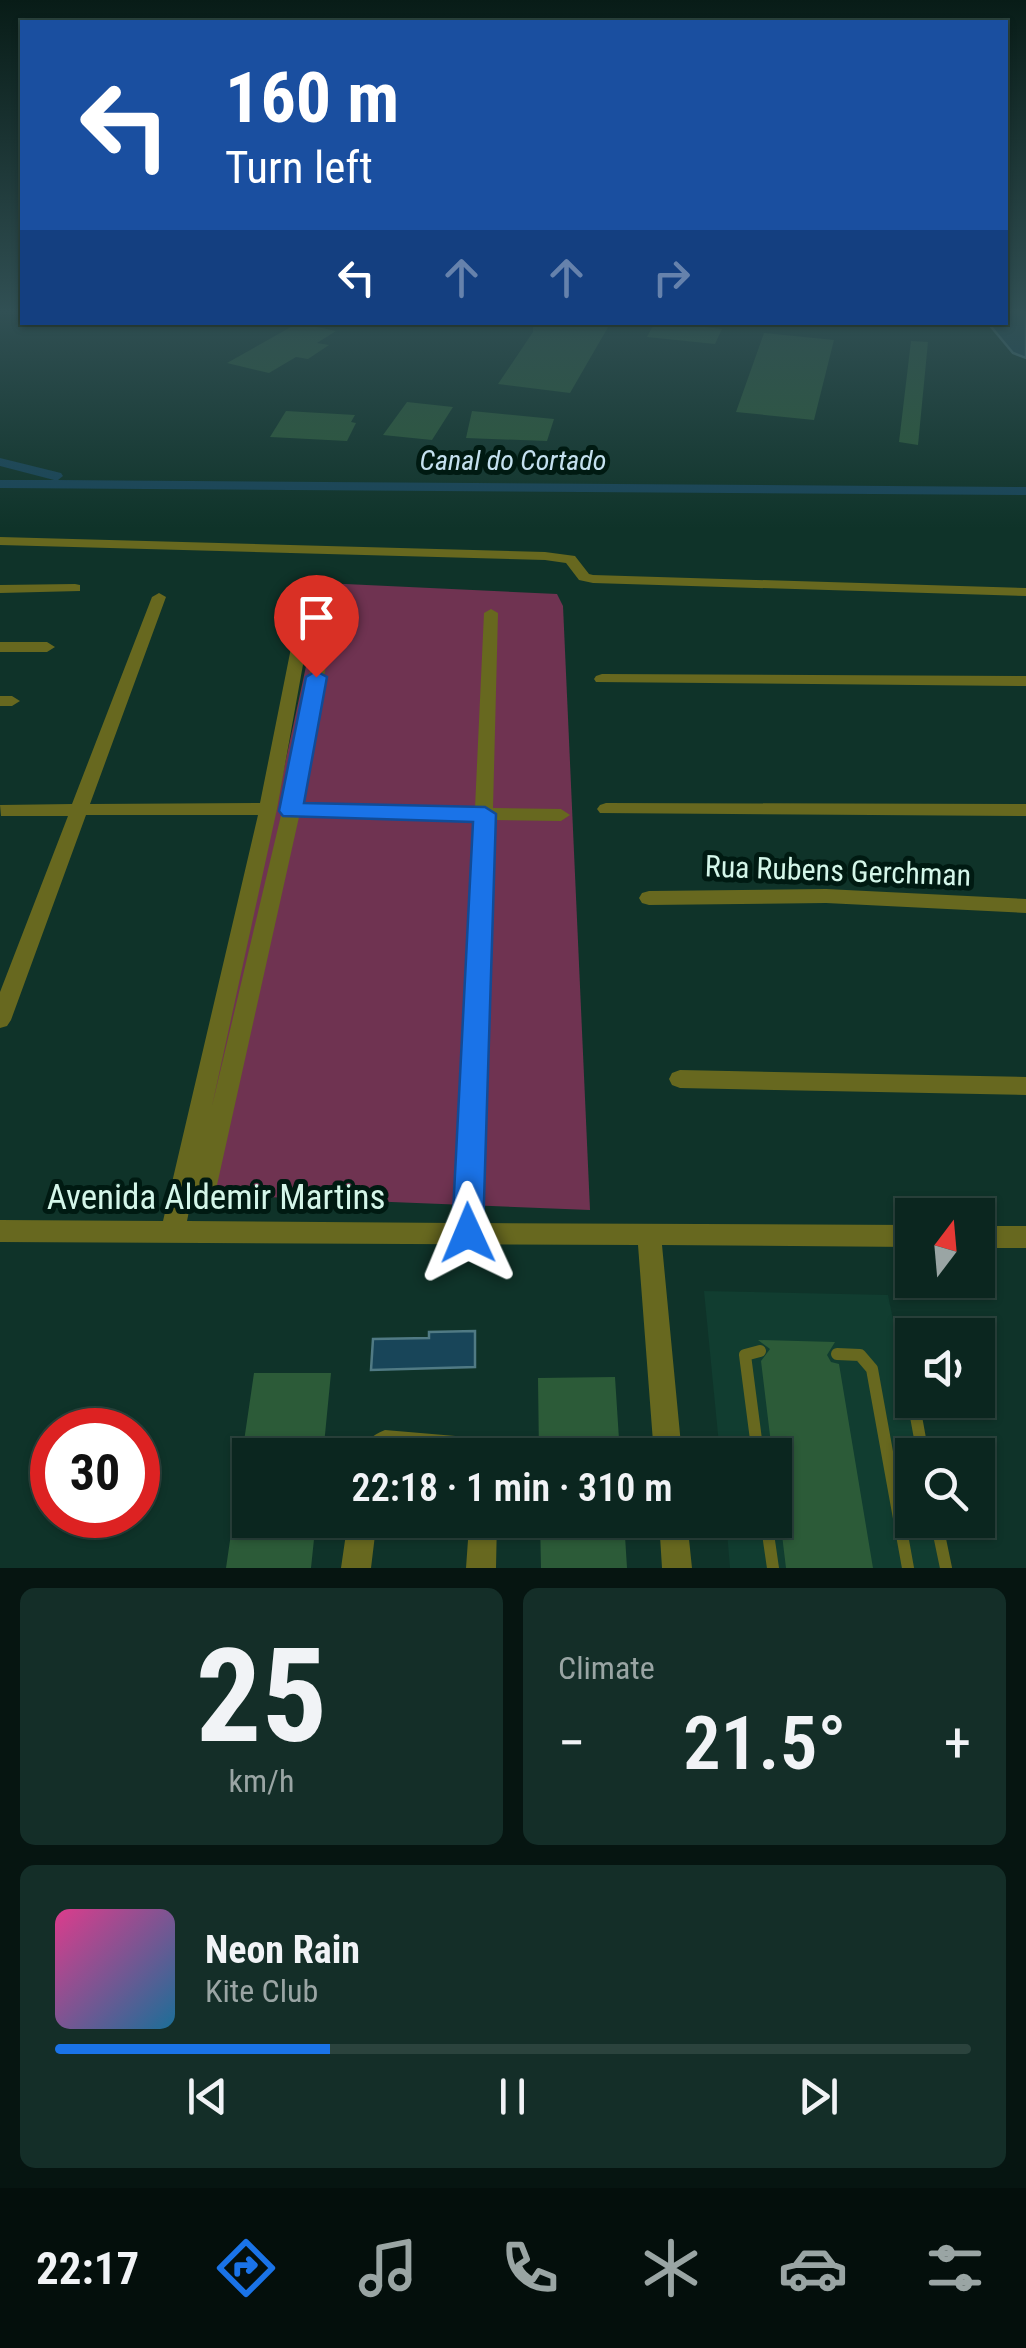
<!DOCTYPE html>
<html lang="en">
<head>
<meta charset="utf-8">
<style>
  :root { --surface:#0b261f; --page:#142e28; --text:#f1f3f6; --muted:#9aa5a4; --line:#2b433d; --accent:#1a73e8 }
  body { margin:0; font-family:"Roboto Condensed",sans-serif; background:var(--page); color:var(--text); height:100vh; display:flex; flex-direction:column; font-size:38px; white-space:nowrap }
  * { box-sizing:border-box; margin:0 }
  p { font-size:32px; color:var(--muted) }
  .icon { flex:none; width:55px; height:55px; fill:none; stroke:currentColor; stroke-width:2; stroke-linecap:round; stroke-linejoin:round }
  .map { position:relative; height:1568px; overflow:hidden }
  .drawer { display:flex; flex-direction:column; gap:20px; padding:20px; background:#061511; flex:1 }
  .drawer>* { flex:none }
  .top-card { position:absolute; left:20px; top:20px; width:988px; height:305px; border-radius:0px; box-shadow:0 2px 8px #0004,0 0 0 2px var(--line); background:#1a4fa0; color:#fff; overflow:hidden }
  .needle { width:65px; rotate:16deg }
  .fabs { position:absolute; left:895px; top:1198px; display:grid; gap:20px }
  .fabs a { display:grid; place-items:center; width:100px; height:100px; border-radius:0px; background:var(--surface); box-shadow:0 2px 8px #0004,0 0 0 2px var(--line); font-size:50px }
  .speed { position:absolute; left:30px; top:1408px; display:flex; gap:20px; font-size:50px; font-weight:700; text-align:center }
  .speed>* { display:grid; place-content:center; width:130px; height:130px; border-radius:50%; background:var(--surface); box-shadow:0 2px 8px #0004,0 0 0 2px var(--line); line-height:1 }
  .speed .limit { border:15px solid #d22; background:#fff; color:#111 }
  .pin { position:absolute; display:grid; place-items:center; width:85px; height:85px; color:#fff; margin:-102px -42px; border-radius:50% 50% 50% 0; rotate:-45deg; box-shadow:0 0 10px #0007 }
  .pin .icon { rotate:45deg }
  .me { position:absolute; width:110px; margin:-55px; rotate:359deg; stroke-linejoin:round; filter:drop-shadow(0 0 8px #0008) }
  .turn { display:flex; align-items:center; gap:35px; height:210px; padding:0 40px; font-size:45px }
  .turn .icon { width:130px; height:130px; stroke-width:2.5 }
  .turn b { display:block; font-size:70px; line-height:85px }
  .lanes { display:flex; align-items:center; height:95px; padding:0 40px; background:#0003; justify-content:center; gap:50px; direction:ltr }
  .lanes .off { opacity:.35 }
  .big { font-size:75px; font-weight:600; line-height:1.1 }
  .drawer .widget { flex:1; display:flex; flex-direction:column; justify-content:center; gap:15px; min-width:0; padding:0 35px; border-radius:15px; background:var(--page) }
  .drawer .dial { align-items:center; gap:0 }
  .dial b { font-size:130px; line-height:1 }
  .song { display:flex; align-items:center; gap:30px }
  .cover { width:120px; height:120px; border-radius:15px; background:linear-gradient(135deg,hsl(330 70% 55%),hsl(200 70% 35%)) }
  .played { height:10px; border-radius:5px; background:linear-gradient(90deg,var(--accent) 30%,var(--line) 30%) }
  .keys { display:flex; justify-content:space-around; direction:ltr }
  .heat { display:flex; justify-content:space-between; align-items:center; font-size:55px; direction:ltr }
  .drawer .tiles { flex:1; display:grid; gap:20px; grid-template-columns:1fr 1fr }
  .widget:last-child { grid-column:span 2 }
  .trip { position:absolute; left:232px; top:1438px; width:560px; height:100px; border-radius:0px; background:var(--surface); box-shadow:0 2px 8px #0004,0 0 0 2px var(--line); font-weight:600; line-height:100px; text-align:center }
  .tabs { display:flex; height:160px; justify-content:space-around; align-items:center; background:#040f0c; color:var(--muted) }
  .tabs .icon { width:70px; height:70px }
  .tabs .current { color:var(--accent) }
  .tabs b { font-size:45px; color:var(--text) }
  .map>svg:first-child { display:block }
</style>
</head>
<body>
<div class="map">
<svg width="1026" height="1568" viewBox="0 0 1026 1568">
  <rect width="100%" height="100%" fill="#0f3329"/>
  <path fill="#113d30" d="M704,1291l184,4 33,160h-9v65h22l10,48h-214l-4,-48h49v-65h-55z"/>
  <path fill="#6f3351" d="M324,583l233,11 6,12 27,604 -398,-16z"/>
  <path fill="#184559" stroke="#507a84" stroke-width="2.5" d="M1005,309h21v49l-13,-5 -25,-30 17,-1z
    M475,1331v36l-104,3 2,-31 56,-1v-6z"/>
  <g fill="none" stroke-linecap="round" stroke-linejoin="round">
    <path fill="#184559" fill-rule="evenodd" d="M0,458l61,15 2,3 -5,4 968,7v8l-1026,-7v-8h54l-54,-14z"/>
  </g>
  <path fill="#2c5b38" d="M533,322h78l-41,71 -72,-9 35,-52z
    M655,322h8l59,7 -7,15 -68,-7z
    M298,323l38,8 -19,12 12,2 -21,14 -12,-2 -27,16 -42,-10z
    M764,333l70,7 -20,80 -78,-8z
    M911,341l17,1 -10,103 -19,-3z
    M407,402l46,5 -21,33 -49,-5z
    M286,411l69,4 -4,7 5,1 -9,18 -77,-4z
    M472,411l82,8 -7,22 -81,-3z
    M758,1340l77,2 -8,13 4,7 8,2 34,204h-87l-25,-207 9,-12z
    M254,1373h77l-8,82h-81z
    M615,1377l5,78h-81l-1,-77z
    M241,1465l9,1v54h66l-5,48h-85z
    M540,1520h84l3,48h-86z"/>
  <g fill="none" stroke-linecap="round" stroke-linejoin="round">
    <path stroke="#67681f" stroke-width="12" d="M837,1354l23,1 12,14 36,199
      M905,1360l7,39
      M913,1400l10,55
      M758,1455l-13,-100 15,-4
      M766,1520l7,48
      M936,1520l10,48"/>
    <path fill="#67681f" fill-rule="evenodd" d="M0,537l545,15 30,4 14,18 4,1 433,13v8l-433,-13 -14,-3 -13,-17 -21,-3 -545,-15z
      M75,584l5,1v6l-80,2v-8z
      M159,593l7,4 -76,207 170,-1 41,-205 7,-4 7,4 -38,211 -65,297 70,-295 40,-201 7,-4 7,4 -35,195 174,3 9,-195 7,-4 7,4 -5,195 68,1 9,6 -9,6 -69,-1 -11,403 431,2v22l-250,-2 20,210h-28l-16,-210 -638,-3v-22l163,1 95,-406h-172l-75,205 -4,6 -7,2v-36l68,-176h-67l-1,-11 72,-1 80,-207zM299,817l175,3 -18,403 -269,-2 5,-25 3,5 8,3 8,-3 4,-7z
      M0,642h47l8,5 -8,5h-47z
      M602,674l424,2v10l-430,-4 -2,-3 2,-3z
      M0,696h12l8,5 -8,5h-12z
      M606,803l420,1v12l-426,-3 -3,-4 3,-4z
      M826,889l200,10v14l-200,-10 -177,2 -7,-2 -3,-5 3,-5 7,-2z
      M680,1070l346,7v18l-346,-7 -8,-3 -3,-6 3,-6z
      M978,1226h48v22h-48z
      M385,1430l94,8 13,7 4,10h-137c5,-13 13,-20 26,-25z
      M348,1520h149l-1,48h-30l2,-28 -93,-5 -4,33h-30z
      M659,1520h28l5,48h-30z"/>
  </g>
  <linearGradient id="sky" x2="0" y2="1"><stop stop-color="#081c17"/><stop offset="0.59" stop-color="#315054"/><stop offset="1" stop-color="#315054" stop-opacity="0"/></linearGradient>
  <rect width="1026" height="528" fill="url(#sky)"/>
  <path fill="#1a73e8" stroke="#114b97" stroke-width="2.5" d="M316,671l11,6 -23,126 181,4 11,7 -13,419 -4,10 -11,4 -12,-4 -4,-10 21,-411 -190,-6 -4,-5 27,-134z"/>
  <g text-anchor="middle" stroke-width="10" stroke-linejoin="round" paint-order="stroke">
    <g font-size="28" font-style="italic" fill="#c5e1f0" stroke="#001a12">
      <text x="513" y="470">Canal do Cortado</text>
    </g>
    <g font-size="30" fill="#d4f6e9" stroke="#001a12">
      <text transform="translate(838 871) rotate(2)" y="10">Rua Rubens Gerchman</text>
    </g>
    <g font-size="35" fill="#d4f6e9" stroke="#001a12">
      <text x="216" y="1209">Avenida Aldemir Martins</text>
    </g>
  </g>
</svg>
<div class="fabs">
<a><svg class="needle" viewBox="-14 -14 28 28"><path d="M0-13l5 13h-10z" fill="#e53935"/><path d="M0 13l5-13h-10z" fill="#9aa5a4"/></svg></a>
<a><svg class="icon" aria-label="sound" viewBox="0 0 24 24"><path d="M4 9h4l5-4v14l-5-4H4zM17 9q2 3 0 6"/></svg></a>
<a><svg class="icon" aria-label="search" viewBox="0 0 24 24"><circle cx="10" cy="10" r="6"/><path d="M15 15l6 6"/></svg></a>
</div>
<div class="speed"><div class="limit">30</div></div>
<div class="pin" style="left:316px;top:677px;background:#d93025"><svg class="icon" aria-label="arrive" viewBox="0 0 24 24"><path d="M6 21V4h12l-3 4 3 4H6"/></svg></div>
<svg class="me" style="left:468px;top:1233px" viewBox="-20 -20 40 40"><path d="M0-17L14 15 0 8-14 15z" fill="#1a73e8" stroke="#fff" stroke-width="4"/></svg>
<div class="trip">22:18 · 1 min · 310 m</div>
<div class="top-card">
<div class="turn"><svg class="icon" aria-label="left" viewBox="0 0 24 24"><path d="M17 20v-9H6M10 6l-5 5 5 5"/></svg><div><b>160 m</b>Turn left</div></div>
<div class="lanes"><svg class="icon" aria-label="left" viewBox="0 0 24 24"><path d="M17 20v-9H6M10 6l-5 5 5 5"/></svg><svg class="icon off" aria-label="ahead" viewBox="0 0 24 24"><path d="M12 20V5M6 11l6-6 6 6"/></svg><svg class="icon off" aria-label="ahead" viewBox="0 0 24 24"><path d="M12 20V5M6 11l6-6 6 6"/></svg><svg class="icon off" aria-label="right" viewBox="0 0 24 24"><path d="M7 20v-9h11M14 6l5 5-5 5"/></svg></div>
</div>
</div>
<section class="drawer">
<div class="tiles">
<div class="widget dial"><b>25</b><p>km/h</p></div>
<div class="widget"><p>Climate</p>
<div class="heat"><a>−</a><b class="big">21.5°</b><a>+</a></div>
</div>
<div class="widget">
<div class="song"><i class="cover"></i><div><b>Neon Rain</b><p>Kite Club</p></div></div>
<div class="played"></div>
<div class="keys"><svg class="icon" aria-label="previous" viewBox="0 0 24 24"><path d="M18 5L8 12l10 7zM5 5v14"/></svg><svg class="icon" aria-label="pause" viewBox="0 0 24 24"><path d="M8 5v14M16 5v14"/></svg><svg class="icon" aria-label="next" viewBox="0 0 24 24"><path d="M6 5l10 7-10 7zM19 5v14"/></svg></div>
</div>
</div>
</section>
<nav class="tabs">
<b>22:17</b>
<svg class="icon current" aria-label="directions" viewBox="0 0 24 24"><path d="M12 3l9 9-9 9-9-9zM9 14v-3h6M13 9l2 2-2 2"/></svg>
<svg class="icon" aria-label="music" viewBox="0 0 24 24"><path d="M9 18V5l10-2v13"/><circle cx="6" cy="18" r="3"/><circle cx="16" cy="16" r="3"/></svg>
<svg class="icon" aria-label="phone" viewBox="0 0 24 24"><path d="M5 4h4l2 5-3 2q2 4 5 5l2-3 5 2v4C11 20 4 13 5 4z"/></svg>
<svg class="icon" aria-label="climate" viewBox="0 0 24 24"><path d="M12 3v18M4 7l16 10M4 17L20 7"/></svg>
<svg class="icon" aria-label="car" viewBox="0 0 24 24"><path d="M5 17H2v-5l4-1 3-4h7l3 4 3 1v5h-3M9 17h6M6 11h13"/><circle cx="7" cy="17" r="2"/><circle cx="17" cy="17" r="2"/></svg>
<svg class="icon" aria-label="filters" viewBox="0 0 24 24"><path d="M4 7h16M4 17h16"/><circle cx="9" cy="7" r="2"/><circle cx="15" cy="17" r="2"/></svg>
</nav>
</body>
</html>
